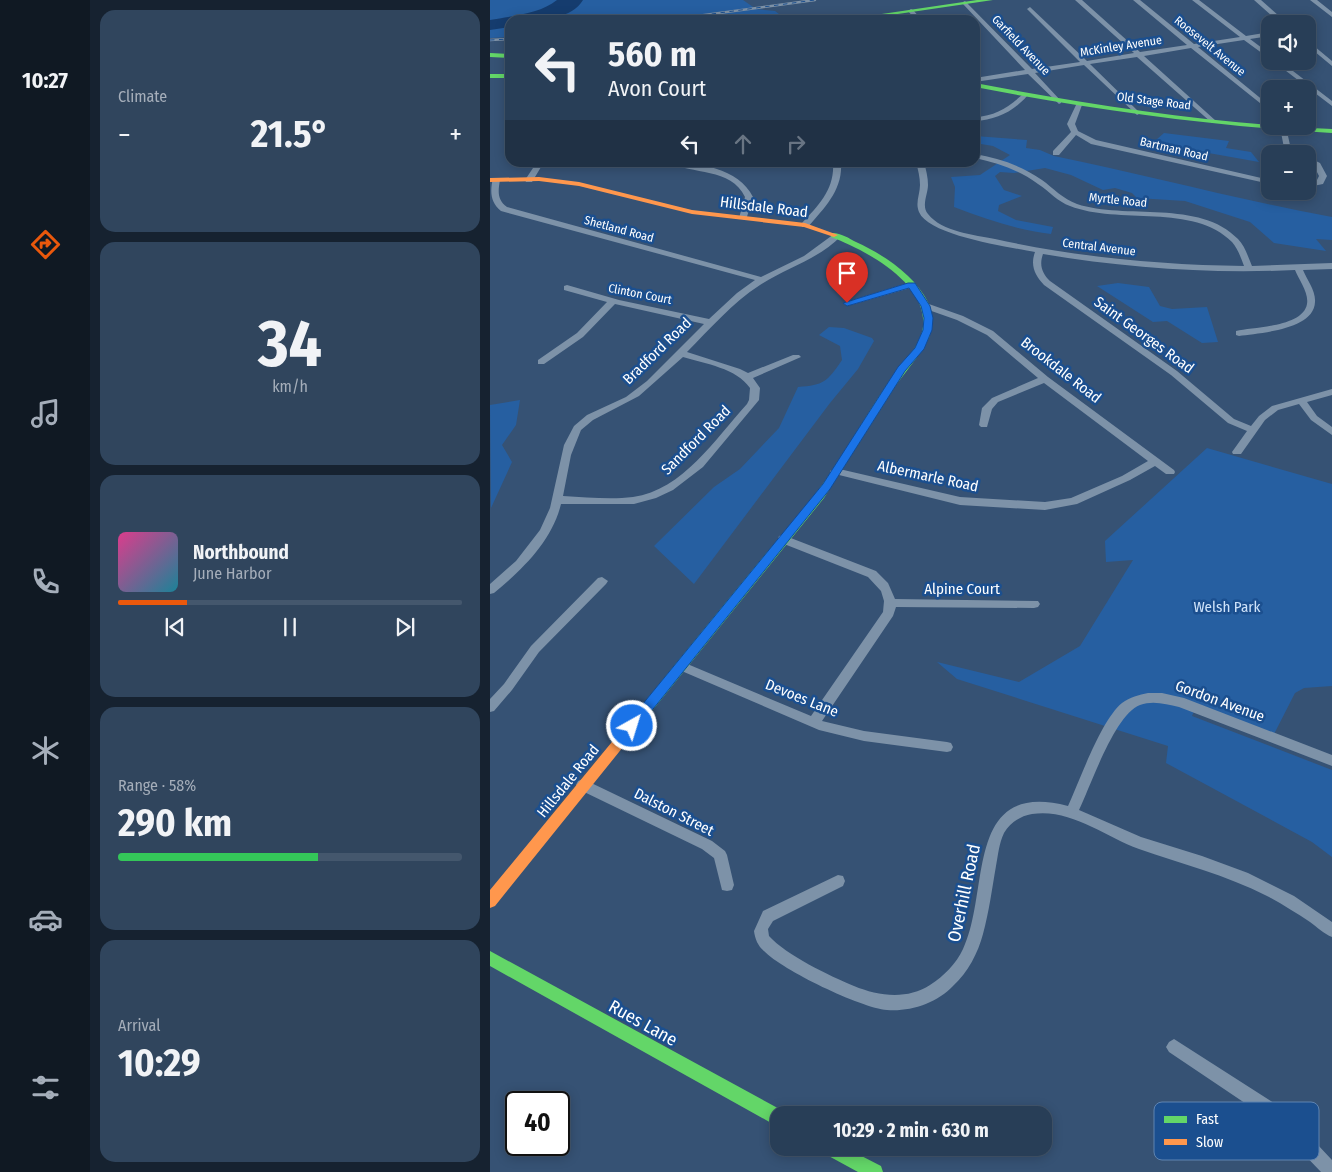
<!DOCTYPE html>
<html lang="en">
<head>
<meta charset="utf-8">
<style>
  :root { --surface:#283e57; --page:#30455d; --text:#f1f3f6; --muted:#a5aeba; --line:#44576d; --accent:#ea580c }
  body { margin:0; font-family:"Fira Sans Condensed",sans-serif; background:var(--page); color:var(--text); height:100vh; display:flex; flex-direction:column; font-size:19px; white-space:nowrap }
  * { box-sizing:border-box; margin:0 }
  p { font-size:16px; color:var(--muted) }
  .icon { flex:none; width:28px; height:28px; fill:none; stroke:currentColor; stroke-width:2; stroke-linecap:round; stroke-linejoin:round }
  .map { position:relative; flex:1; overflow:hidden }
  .details { display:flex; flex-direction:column; gap:10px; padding:10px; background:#162230; width:400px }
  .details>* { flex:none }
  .top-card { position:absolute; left:15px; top:15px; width:475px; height:152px; border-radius:15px; box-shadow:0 2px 12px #0003,0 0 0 1px var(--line); background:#283e57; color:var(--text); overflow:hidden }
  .tools { position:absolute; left:771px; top:15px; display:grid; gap:10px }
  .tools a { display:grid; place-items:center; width:55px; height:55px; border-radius:10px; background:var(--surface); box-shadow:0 2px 12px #0003,0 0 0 1px var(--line); font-size:25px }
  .speed { position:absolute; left:15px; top:1091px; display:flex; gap:10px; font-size:25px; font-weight:700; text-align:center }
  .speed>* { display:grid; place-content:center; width:65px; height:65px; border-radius:50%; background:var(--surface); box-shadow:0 2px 12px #0003,0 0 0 1px var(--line); line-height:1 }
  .speed .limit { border:2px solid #111; border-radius:8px; background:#fff; color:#111 }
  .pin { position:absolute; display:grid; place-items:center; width:42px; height:42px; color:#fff; margin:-51px -21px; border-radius:50% 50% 50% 0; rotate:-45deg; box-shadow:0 0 5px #0007 }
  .pin .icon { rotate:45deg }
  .me { position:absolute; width:55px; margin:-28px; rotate:39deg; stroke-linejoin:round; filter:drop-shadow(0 0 4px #0008) }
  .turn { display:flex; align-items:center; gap:18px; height:105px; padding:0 20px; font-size:22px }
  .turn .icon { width:65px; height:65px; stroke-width:2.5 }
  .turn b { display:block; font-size:35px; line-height:42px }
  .lanes { display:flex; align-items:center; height:48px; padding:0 20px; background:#0003; justify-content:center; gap:25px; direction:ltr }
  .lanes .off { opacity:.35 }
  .big { font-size:38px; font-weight:700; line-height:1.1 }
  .details .tile { flex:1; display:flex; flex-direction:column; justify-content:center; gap:8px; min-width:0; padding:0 18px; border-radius:15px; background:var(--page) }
  .details .dial { align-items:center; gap:0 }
  .dial b { font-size:65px; line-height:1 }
  .song { display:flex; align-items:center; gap:15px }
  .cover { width:60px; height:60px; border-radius:8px; background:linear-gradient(135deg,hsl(330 70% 55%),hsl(190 70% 35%)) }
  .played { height:5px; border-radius:2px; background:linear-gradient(90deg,var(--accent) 20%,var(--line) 20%) }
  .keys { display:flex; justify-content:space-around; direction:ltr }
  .heat { display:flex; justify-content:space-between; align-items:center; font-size:28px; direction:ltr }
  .charge { height:8px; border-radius:4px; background:linear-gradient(90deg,#34c759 58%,var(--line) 0) }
  .trip { position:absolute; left:280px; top:1106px; width:282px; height:50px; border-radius:15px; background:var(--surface); box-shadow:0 2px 12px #0003,0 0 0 1px var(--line); font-weight:700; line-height:50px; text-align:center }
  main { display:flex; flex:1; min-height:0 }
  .menu { display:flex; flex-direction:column; width:90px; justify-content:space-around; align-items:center; background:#101923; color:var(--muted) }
  .menu .icon { width:35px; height:35px }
  .menu .active { color:var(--accent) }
  .menu b { font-size:22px; color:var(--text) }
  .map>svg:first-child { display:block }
</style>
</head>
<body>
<main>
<nav class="menu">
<b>10:27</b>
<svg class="icon active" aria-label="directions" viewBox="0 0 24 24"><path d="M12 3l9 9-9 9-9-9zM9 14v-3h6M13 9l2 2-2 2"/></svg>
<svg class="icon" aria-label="music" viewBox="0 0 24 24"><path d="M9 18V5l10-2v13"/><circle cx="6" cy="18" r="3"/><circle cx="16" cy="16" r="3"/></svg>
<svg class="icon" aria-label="phone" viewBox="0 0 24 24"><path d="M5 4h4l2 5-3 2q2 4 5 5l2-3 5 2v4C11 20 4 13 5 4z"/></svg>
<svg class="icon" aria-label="climate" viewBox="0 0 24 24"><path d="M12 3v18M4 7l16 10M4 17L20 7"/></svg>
<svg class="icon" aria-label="car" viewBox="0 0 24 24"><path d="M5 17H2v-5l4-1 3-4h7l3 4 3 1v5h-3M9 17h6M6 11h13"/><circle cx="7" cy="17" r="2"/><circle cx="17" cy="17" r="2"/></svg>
<svg class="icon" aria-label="filters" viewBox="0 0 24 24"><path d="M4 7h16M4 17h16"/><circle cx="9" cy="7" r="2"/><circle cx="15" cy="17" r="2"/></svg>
</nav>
<section class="details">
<div class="tile"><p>Climate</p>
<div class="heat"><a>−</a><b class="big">21.5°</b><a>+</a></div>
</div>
<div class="tile dial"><b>34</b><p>km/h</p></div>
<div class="tile">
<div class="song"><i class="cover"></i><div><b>Northbound</b><p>June Harbor</p></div></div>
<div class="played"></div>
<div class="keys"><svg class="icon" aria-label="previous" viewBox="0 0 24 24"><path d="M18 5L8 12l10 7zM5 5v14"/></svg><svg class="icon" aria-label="pause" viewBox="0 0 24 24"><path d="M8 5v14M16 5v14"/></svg><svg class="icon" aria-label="next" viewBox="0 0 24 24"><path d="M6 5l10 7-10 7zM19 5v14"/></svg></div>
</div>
<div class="tile"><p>Range · 58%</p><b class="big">290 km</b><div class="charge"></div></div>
<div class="tile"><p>Arrival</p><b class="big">10:29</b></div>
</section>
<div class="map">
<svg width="842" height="1172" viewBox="0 0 842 1172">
  <rect width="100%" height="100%" fill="#365274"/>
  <path fill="#265fa1" d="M0,0h253l13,9 19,2 12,9h-277v17l-20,1z
    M674,133l65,8 -3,7 25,4 8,10 -73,-13 -30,-9z
    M485,136l52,4 -1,8 14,2 14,6c93,19 185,44 278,61v23l-16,-1 10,12 -52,-8 -24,-21 -65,-21 -48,-3 -5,-5 -17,-5 -12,2 -32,-15 -26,-7 -31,5 -14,-1 -5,4 9,14 18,6 -23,9 -1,6 18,9 37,7 -2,7c-34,-4 -65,-15 -97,-27l1,-20 -4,-10 29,-2 30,-20 -17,-9 -18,-3z
    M628,283l31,4 11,19 12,3 35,-2 11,35 -16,1 -35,-22 -14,1 -56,-36z
    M339,327l15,1 28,10 2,3 -16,28 -28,34 -136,181 -40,-38 60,-59 26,-18 39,-41 19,-41c26,-2 29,-5 44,-27l-2,-14 -21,-11z
    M30,400l-4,25 -14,20 10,17 -21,46 -1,-103z
    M717,448l125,36v202l-28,2 -9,5 -23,45 -77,-29 -3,7 140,54v87l-20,-15 -146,-79 2,-17 -211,-67 -20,-17 82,20 61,-36 53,-86 -27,2 -1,-21z"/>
  <path fill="#153c6e" d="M67,0h26c-13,22 -50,20 -73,20v7l-20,3v-10c21,-4 50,-6 67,-20z"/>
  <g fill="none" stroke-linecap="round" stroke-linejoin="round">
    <path fill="#7d92a8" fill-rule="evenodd" d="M585,0h7l58,52 47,-7 -54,-45h7l54,44 46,-7 -48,-37h7l47,36 24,-4v4l-20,3 20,15v5l-26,-19 -46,7 72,59v5l-79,-63 -47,8 72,65v2h-4l-75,-66 -47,7 49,48v2l-2,1 -53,-50 -49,8 26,28v2l-2,1 -31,-30 -53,8v-4l50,-8 -62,-66v-2l2,-1 67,68 48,-7 -53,-53 3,-2 57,54 47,-8z
      M764,0h7l27,24h-7z
      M820,0h7l15,12v5z
      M421,9l2,1 9,10h-6l-8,-9z
      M818,41l24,20v5l-24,-20z
      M783,61h7l52,40v5z
      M532,95l5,1c-14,16 -31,24 -52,25v-4c20,-1 32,-9 47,-22z
      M589,103l3,2 -7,19 3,7 18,9 174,40v4l-179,-40 -15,-9 -17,20h-6v-4l18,-19 -4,-8 9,-19z
      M790,127h6l4,18 11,9h-9l-8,-6z
      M485,154c24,4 47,12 67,26 11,8 21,19 35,24 48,16 123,-5 161,35 7,7 10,18 14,27l80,-3v6l-29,1c4,10 13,21 12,32 -1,28 -56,31 -76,34l-3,-1v-4c18,-4 67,-4 71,-27 2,-11 -8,-24 -12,-34 -84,4 -169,-2 -252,-16 -4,11 -1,19 7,27l127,90 57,48 17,7 8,-10 13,-10 60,-17v6l-25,7 10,14 15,11v8l-21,-15 -12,-16 -21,6 -13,10 -24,34h-8l-1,-2 15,-21 -19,-8 -57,-48 -127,-90c-9,-10 -14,-19 -9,-33 -25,-5 -106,-16 -116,-40 -4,-9 1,-18 1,-27 0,-8 -2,-15 -4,-23h8c2,8 4,15 4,23 0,9 -7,21 0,29 14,18 47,21 67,25 82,18 165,26 249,27 -3,-8 -6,-17 -12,-24 -38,-39 -114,-17 -162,-36 -12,-4 -21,-15 -32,-22 -19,-14 -40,-21 -63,-26z
      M818,157l12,6 7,13 -4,8 -15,3v-4l9,-3 2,-4 -5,-10 -6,-4z
      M47,162h7l-12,20h-6l-1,-2z
      M178,162c29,0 71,6 85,35l-7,23 -7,-2 6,-21c-14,-30 -53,-22 -77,-35z
      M343,162h8c2,28 -16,45 -33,65h-6v-4c17,-18 33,-34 31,-61z
      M3,178l7,2c-2,11 -3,20 7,27l254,70 43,-21 30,-22 7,2c-22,23 -55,32 -81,49 -28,18 -50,44 -73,67l53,17 8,4 45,-18h6l2,2 -48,21 7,10 -1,12 -56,67 -30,23 -17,8 -22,6h-73c-9,37 -38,65 -67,89l-4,1v-10l26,-23 24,-31 10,-22 14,-63 10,-19 13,-11 39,-18 21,-16 57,-57 -89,-20 -32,33 -39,27h-6v-4l39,-27 30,-31 -43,-12v-4l3,-1 52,15 90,19 28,-26 18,-13 -254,-69c-11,-9 -11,-20 -8,-33zM193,357c23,7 53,11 67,31l-1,12 -2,4c-32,35 -64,86 -114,93 -23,3 -47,0 -70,-1l8,-41 10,-25 12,-10 46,-24z
      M421,282l4,3 -1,2 -67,19 -4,-3z
      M436,303l37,13 30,15 55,46 126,93 1,2 -1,2h-8l-11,-8 -25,14 -53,24 -32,6 -85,-5 -129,-32 -1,-2 5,-3 125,29 85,5 26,-4 51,-22 26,-15 -104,-78 -46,19 -6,7 -5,18h-6l-2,-2 3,-17 10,-10 46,-20 -51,-43 -30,-15 -34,-12 -1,-2z
      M293,535l93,36 12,12 7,16 143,2 2,3 -2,3 -4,1 -138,-1 -3,9 -71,105 42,10 83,11 4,1 2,4 -2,4 -4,1 -83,-11 -45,-11 -142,-61 -2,-3 2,-3h8l126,53 72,-104 1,-11 -3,-10 -13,-14 -89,-35 -1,-3 1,-3z
      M112,577l6,4 -2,3 -67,68 -27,38 -18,21 -4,1v-13l14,-15 27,-38 67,-68z
      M658,693h14l22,5 148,57v11l-153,-59c-13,-3 -26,-7 -39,-2 -25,9 -49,80 -61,105l62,27 61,19 46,17 46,23 38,26v15c-8,-3 -15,-10 -22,-15 -14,-9 -28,-18 -43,-26 -41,-21 -85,-32 -128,-47 -35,-13 -69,-41 -107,-35 -12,2 -22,9 -28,19 -5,10 -6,23 -8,33 -4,23 -7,46 -13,68 -5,19 -15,38 -30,52 -16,17 -43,26 -66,24 -26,-2 -105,-40 -123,-59 -6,-5 -9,-12 -10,-20l9,-20 75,-36 5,1 2,5 -2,5 -70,35 -5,8 1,7c17,19 61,40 85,50 24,10 53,14 76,-1 14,-9 26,-21 33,-36 28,-58 0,-170 105,-143 12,-26 33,-86 54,-103 8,-6 17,-8 26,-10z
      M93,779l129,62 13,10 2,4 7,30 -2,5 -5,1 -5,-1 -8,-32 -12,-9 -124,-60 -2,-4 2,-4z
      M684,1039l111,71 47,50v12h-11l-48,-50 -104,-70 -3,-5 3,-5z"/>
    <path fill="#63d668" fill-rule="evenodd" d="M487,0h16l-136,20h-16z
      M0,53l20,1v4l-20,-1z
      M0,74h20v4h-20z
      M485,83c98,19 196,34 295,42v1l62,3v4c-120,-7 -239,-23 -357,-46z
      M341,233c8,-1 18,5 25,9 28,13 59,33 73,62 5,11 3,23 0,34l-11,18 -22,29 -72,113 -172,213 -4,1 -4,-1 -2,-4 2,-4c39,-49 79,-97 119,-146 18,-21 36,-41 53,-64 27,-35 47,-74 72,-110 13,-20 38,-39 35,-65 -3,-39 -60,-69 -92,-81z
      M0,951l295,161 1,3h-7v11l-6,-2 -283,-158z
      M333,1148h23l35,18 2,6h-25l-33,-18z"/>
    <path fill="#ff974d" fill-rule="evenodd" d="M49,177l40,5 113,28 113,13 33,12 -4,2 -30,-10 -112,-13 -113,-28 -40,-5 -49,1v-4z
      M158,702l4,1 2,4 -2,4 -157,195 -5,2v-18l154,-187z"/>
    <defs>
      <path id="rail" d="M177,20l148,-20
        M0,40l20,-1"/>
    </defs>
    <use href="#rail" stroke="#7e92a7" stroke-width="2.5"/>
    <use href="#rail" stroke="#1b4f8f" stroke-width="1" stroke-dasharray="4.5" stroke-linecap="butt"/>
  </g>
  <path fill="#1a73e8" stroke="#114b97" d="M418,283h7l15,23 3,12 -1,12 -8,19 -19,22 -75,118 -193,240h-9l-2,-3 2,-4 195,-238 75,-117 17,-19 8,-18 1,-12 -3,-12 -12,-18 -62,18 -4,-3z"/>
  <g text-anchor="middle" stroke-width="5" stroke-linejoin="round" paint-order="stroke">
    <g font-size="12" fill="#fff" stroke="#1b4f8f">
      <text transform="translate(531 45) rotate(46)" y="4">Garfield Avenue</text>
      <text transform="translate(631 46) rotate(-9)" y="4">McKinley Avenue</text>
      <text transform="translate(720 46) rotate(39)" y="4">Roosevelt Avenue</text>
      <text transform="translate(664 101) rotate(7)" y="4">Old Stage Road</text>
      <text transform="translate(684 149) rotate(13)" y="4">Bartman Road</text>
      <text transform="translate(628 200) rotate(6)" y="4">Myrtle Road</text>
      <text transform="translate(129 229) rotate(15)" y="4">Shetland Road</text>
      <text transform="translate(609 247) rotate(7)" y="4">Central Avenue</text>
      <text transform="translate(150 294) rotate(11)" y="4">Clinton Court</text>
    </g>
    <g font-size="15" fill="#fff" stroke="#1b4f8f">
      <text transform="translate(274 207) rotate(7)" y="5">Hillsdale Road</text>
      <text transform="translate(654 335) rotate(36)" y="5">Saint Georges Road</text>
      <text transform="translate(167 351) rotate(-44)" y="5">Bradford Road</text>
      <text transform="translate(571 370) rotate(38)" y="5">Brookdale Road</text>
      <text transform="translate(206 440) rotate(-45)" y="5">Sandford Road</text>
      <text transform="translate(438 476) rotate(12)" y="5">Albermarle Road</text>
      <text x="472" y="594">Alpine Court</text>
      <text transform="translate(312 698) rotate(22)" y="5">Devoes Lane</text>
      <text transform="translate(730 701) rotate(20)" y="5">Gordon Avenue</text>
      <text transform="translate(78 781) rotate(-51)" y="5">Hillsdale Road</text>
      <text transform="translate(184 812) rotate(27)" y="5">Dalston Street</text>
    </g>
    <g font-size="15" fill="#cfe3fa" stroke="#1b4f8f">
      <text x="737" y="612">Welsh Park</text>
    </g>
    <g font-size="18" fill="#fff" stroke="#1b4f8f">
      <text transform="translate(474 893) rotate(-78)" y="6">Overhill Road</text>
      <text transform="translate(153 1023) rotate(29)" y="6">Rues Lane</text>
    </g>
  </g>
  <rect x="664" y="1102" width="165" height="58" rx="8" fill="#1b4f8f" stroke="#5f84b1" stroke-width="1"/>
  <rect x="674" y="1116" width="23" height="7" fill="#63d668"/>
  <rect x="674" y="1139" width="23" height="6" fill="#ff974d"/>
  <g font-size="14" fill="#fff">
    <text x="706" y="1124">Fast</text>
    <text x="706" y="1147">Slow</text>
  </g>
</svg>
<div class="tools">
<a><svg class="icon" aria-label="sound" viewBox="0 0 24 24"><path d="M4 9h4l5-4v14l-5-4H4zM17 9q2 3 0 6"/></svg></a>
<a>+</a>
<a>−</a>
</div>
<div class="speed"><div class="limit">40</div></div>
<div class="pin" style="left:357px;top:303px;background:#d93025"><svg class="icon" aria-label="arrive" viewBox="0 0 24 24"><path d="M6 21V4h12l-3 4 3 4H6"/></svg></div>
<svg class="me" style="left:142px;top:726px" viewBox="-20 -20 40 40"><circle r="17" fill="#1a73e8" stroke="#fff" stroke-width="3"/><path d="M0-11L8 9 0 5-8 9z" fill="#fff"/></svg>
<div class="trip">10:29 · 2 min · 630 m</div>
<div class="top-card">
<div class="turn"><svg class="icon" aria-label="left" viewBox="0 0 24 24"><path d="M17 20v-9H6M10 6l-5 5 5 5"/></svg><div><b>560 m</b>Avon Court</div></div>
<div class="lanes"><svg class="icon" aria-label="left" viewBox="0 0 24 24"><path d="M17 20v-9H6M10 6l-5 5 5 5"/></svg><svg class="icon off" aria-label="ahead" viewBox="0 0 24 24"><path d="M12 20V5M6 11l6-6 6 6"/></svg><svg class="icon off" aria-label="right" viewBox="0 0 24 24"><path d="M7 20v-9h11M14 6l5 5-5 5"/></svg></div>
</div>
</div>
</main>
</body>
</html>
